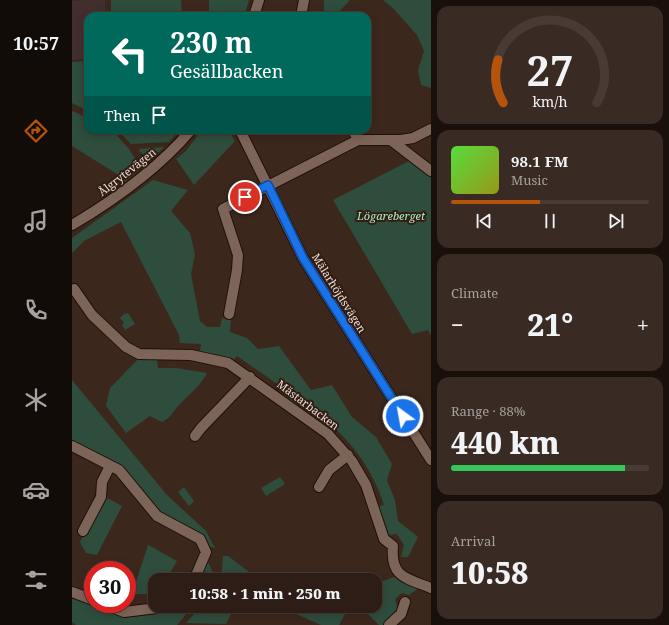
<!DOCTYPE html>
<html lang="en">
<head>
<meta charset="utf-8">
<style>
  :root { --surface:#2d1d16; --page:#392a23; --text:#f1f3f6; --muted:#a7a2a1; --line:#483b35; --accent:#b45309 }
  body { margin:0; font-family:"Noto Serif",serif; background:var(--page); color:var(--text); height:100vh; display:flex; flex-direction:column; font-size:15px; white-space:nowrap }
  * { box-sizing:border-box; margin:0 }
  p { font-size:13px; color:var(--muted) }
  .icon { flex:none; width:22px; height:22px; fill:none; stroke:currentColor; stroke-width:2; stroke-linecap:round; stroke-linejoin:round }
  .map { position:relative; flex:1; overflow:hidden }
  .sheet { display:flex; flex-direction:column; gap:6px; padding:6px; background:#19100c; width:238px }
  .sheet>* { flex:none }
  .guide { position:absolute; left:12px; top:12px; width:287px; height:122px; border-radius:12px; box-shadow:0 2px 10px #0003,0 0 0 1px var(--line); background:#00695c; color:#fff; overflow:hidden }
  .speed { position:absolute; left:12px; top:561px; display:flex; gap:8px; font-size:20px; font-weight:700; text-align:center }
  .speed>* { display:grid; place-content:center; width:52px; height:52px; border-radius:50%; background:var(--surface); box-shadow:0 2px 10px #0003,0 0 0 1px var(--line); line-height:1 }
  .speed .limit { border:6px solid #d22; background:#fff; color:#111 }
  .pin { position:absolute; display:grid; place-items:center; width:34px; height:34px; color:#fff; margin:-17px; border:2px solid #fff; border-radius:50%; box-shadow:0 1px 4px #0007 }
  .me { position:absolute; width:44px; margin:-22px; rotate:328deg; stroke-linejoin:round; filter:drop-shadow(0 0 3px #0008) }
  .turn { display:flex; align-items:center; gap:14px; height:84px; padding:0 20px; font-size:18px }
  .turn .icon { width:52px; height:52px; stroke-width:2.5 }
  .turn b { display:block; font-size:28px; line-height:34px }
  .then { display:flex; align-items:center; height:38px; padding:0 20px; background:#0003; gap:8px; font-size:15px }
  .big { font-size:30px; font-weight:800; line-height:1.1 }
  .sheet .widget { flex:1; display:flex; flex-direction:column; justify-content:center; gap:6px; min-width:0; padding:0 14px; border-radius:12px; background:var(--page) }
  .sheet .dial { align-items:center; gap:0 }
  .dial svg { height:104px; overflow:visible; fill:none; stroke:var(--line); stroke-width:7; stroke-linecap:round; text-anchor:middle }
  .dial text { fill:var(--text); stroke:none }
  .song { display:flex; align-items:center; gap:12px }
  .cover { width:48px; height:48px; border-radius:6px; background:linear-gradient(135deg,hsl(110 70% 55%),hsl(60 70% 35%)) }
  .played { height:4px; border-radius:2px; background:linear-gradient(90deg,var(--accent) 45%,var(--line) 45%) }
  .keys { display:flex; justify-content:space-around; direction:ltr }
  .heat { display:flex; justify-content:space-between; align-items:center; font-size:22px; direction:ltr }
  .charge { height:6px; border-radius:3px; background:linear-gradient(90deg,#34c759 88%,var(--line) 0) }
  .trip { position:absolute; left:76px; top:573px; width:234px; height:40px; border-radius:12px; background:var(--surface); box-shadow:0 2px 10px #0003,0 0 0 1px var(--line); font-weight:800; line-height:40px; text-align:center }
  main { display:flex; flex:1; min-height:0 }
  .tab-bar { display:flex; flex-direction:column; width:72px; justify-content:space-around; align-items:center; background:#120c09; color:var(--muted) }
  .tab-bar .icon { width:28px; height:28px }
  .tab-bar .selected { color:var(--accent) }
  .tab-bar b { font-size:18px; color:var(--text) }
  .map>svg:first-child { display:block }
</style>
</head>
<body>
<main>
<nav class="tab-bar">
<b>10:57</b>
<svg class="icon selected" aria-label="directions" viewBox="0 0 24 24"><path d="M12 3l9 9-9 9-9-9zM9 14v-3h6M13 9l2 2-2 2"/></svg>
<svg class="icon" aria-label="music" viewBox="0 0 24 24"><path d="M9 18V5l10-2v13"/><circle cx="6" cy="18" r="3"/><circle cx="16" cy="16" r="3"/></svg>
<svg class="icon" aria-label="phone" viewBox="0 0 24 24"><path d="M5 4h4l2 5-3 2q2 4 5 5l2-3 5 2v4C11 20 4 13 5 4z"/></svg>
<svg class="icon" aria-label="climate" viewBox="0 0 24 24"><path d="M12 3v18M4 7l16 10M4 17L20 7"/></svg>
<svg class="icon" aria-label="car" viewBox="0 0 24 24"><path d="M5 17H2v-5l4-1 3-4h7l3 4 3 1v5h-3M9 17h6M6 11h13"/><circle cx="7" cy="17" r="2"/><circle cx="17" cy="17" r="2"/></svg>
<svg class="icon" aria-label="filters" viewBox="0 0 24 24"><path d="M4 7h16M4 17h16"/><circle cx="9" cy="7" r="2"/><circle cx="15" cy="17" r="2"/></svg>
</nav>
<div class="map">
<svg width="359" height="625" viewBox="0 0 359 625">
  <rect width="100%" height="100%" fill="#3c271d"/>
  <path fill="#432e2e" d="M13,0h20v16h-17v43l-16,1v-59z"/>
  <path fill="#2e4d3d" d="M39,0h70l1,16h-71z
    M137,0h40l-5,16h-35z
    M252,0h26l-15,16h-11z
    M311,0h48v88l-10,-3 -3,-15 6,-19 -7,-16 -24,-27z
    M16,61v50l-16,-8v-41z
    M0,111l16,7v12l25,1 16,18 12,19 -16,14 -8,-8 -45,-28z
    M45,130h63l-11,12 -38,2z
    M130,130h26l7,11 -41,44 -18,-26 10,-8z
    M92,147l-13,13 -12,-9v-2z
    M339,160l20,17v158l-3,-5 -16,4 -79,-134z
    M81,180l35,10 -17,21 19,22 5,21 -4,20 9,47 7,6h13l2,-9 9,1 -1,13 17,6 11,11 21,-3 32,44 21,-5 20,32 24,20 16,27 -5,16 8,20 3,21 20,16 -10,20h-7l3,-12 -7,-11 -10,1 -10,-28 7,-2c-12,-37 -32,-63 -61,-87l-5,5 -32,-24 4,-6 -53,-37 -4,5 -33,-10 1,-7 -21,-1 -1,-8 -58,-113 -37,19 -12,12v-15z
    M56,313l7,11 -10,6 -3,-5 2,-2 -4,-5 4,-4z
    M66,359h19l1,9h18l31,5c-7,13 -17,21 -27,31 -7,7 -9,14 -18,18l-12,-6 -24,17 -20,-27 4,-18z
    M0,380l95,115 39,36 9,17 -8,-2 -48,-33 -34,-42 -53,-29z
    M208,477l5,7 -19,12 -5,-8z
    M112,487l10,14 -5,5 -11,-14z
    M32,496l18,10 -25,49 -11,-2 -6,-11z
    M76,545l29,16 -11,19h-11v14h-23z
    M151,556h5l32,24h-39z
    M135,560l9,19 -20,1z
    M322,577l25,11 -10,7 -7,-2 -4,3 -3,4 4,10 -16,15h-4l-13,-13 -17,-5 -10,18h-18l-43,-19h97v-22z
    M0,597l52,19 7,1 49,-6 3,-5h10l-16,19h-101l-4,-3z
    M129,606h34l-9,18 -40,-1z"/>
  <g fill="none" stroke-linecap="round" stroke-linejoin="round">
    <defs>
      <path id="minor" d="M182,16l5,-16
        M229,16l3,-16
        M168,130l63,128 128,202
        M281,130l5,10
        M320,141l39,30
        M0,225c44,-26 86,-56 119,-95
        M2,289l18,26 34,32 13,7 52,1 37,8 100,71 24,27 14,24 18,54 9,7c-3,31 13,32 38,42
        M157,314l8,-44 1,-15 -15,-46 135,-69h43l12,-2 18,-9
        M123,436l6,-8 49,-51
        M0,446l47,24 38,46 43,23 6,13 -12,28
        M247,487l10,-17 19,-15
        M11,531l18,-34 1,-15 8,-16
        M0,592l21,8
        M32,604l20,8 33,-4
        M317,625l12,-11 4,-12"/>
    </defs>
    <use href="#minor" stroke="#220f06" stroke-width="12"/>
    <use href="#minor" stroke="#7d6459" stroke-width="10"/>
  </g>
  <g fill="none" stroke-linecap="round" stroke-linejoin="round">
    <defs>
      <path id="route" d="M173,197l23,-12 35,73 100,158"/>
    </defs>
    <use href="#route" stroke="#114b97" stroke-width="10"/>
    <use href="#route" stroke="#1a73e8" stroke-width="7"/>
  </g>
  <g text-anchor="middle" stroke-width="4" stroke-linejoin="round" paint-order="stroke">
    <g font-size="11" fill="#edded7" stroke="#321d13">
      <text transform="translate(55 172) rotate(-38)" y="4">Ålgrytevägen</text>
      <text transform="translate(267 293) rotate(58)" y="4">Mälarhöjdsvägen</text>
      <text transform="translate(236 405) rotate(37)" y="4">Mästarbacken</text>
    </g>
    <g font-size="11" font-style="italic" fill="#abeecb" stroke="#321d13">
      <text x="319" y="220">Lögareberget</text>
    </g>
  </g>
</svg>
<div class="speed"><div class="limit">30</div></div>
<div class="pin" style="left:173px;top:197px;background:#d93025"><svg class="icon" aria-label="arrive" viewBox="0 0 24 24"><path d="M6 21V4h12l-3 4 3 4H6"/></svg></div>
<svg class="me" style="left:331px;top:416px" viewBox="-20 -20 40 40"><circle r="17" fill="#1a73e8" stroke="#fff" stroke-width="3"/><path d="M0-11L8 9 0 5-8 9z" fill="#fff"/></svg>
<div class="trip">10:58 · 1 min · 250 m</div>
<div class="guide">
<div class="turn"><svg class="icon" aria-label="left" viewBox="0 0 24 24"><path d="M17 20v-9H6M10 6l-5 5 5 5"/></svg><div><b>230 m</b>Gesällbacken</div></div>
<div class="then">Then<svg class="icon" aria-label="arrive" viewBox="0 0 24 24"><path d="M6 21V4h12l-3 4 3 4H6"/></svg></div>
</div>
</div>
<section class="sheet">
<div class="widget dial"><svg viewBox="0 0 100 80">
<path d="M14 69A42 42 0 1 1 86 69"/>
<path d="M14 69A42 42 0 0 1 10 36" stroke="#b45309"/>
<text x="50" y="56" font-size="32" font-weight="700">27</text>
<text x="50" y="72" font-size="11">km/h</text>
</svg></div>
<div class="widget">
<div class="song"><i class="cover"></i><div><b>98.1 FM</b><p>Music</p></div></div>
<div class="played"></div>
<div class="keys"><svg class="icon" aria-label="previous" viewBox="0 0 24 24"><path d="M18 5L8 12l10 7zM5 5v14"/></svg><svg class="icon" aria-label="pause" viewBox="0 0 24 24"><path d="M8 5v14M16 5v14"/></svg><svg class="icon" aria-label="next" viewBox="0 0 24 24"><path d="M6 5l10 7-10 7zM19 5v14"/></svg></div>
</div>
<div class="widget"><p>Climate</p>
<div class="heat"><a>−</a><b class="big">21°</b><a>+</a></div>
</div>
<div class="widget"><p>Range · 88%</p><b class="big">440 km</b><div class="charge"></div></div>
<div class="widget"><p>Arrival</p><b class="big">10:58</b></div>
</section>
</main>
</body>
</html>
